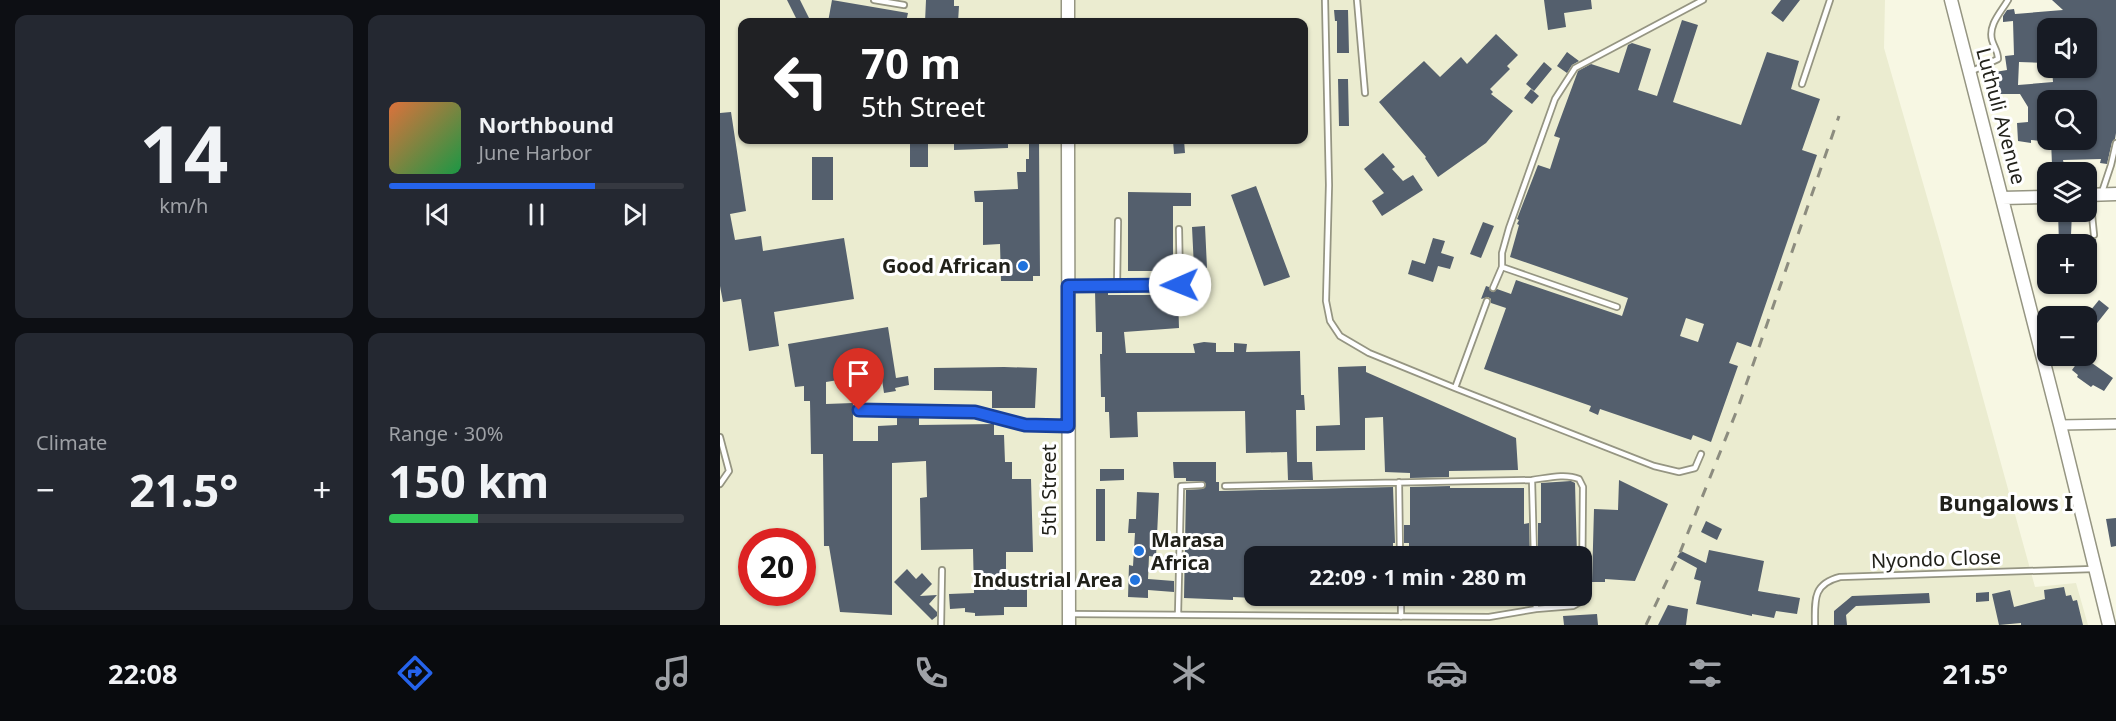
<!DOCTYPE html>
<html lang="en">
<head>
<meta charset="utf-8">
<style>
  :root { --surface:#171b24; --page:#242831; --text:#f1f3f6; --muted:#9ea1a6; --line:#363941; --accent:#2563eb }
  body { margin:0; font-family:"Noto Sans",sans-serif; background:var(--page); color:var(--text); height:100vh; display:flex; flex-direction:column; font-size:22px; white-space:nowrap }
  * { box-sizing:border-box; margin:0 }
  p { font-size:20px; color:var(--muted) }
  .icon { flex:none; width:33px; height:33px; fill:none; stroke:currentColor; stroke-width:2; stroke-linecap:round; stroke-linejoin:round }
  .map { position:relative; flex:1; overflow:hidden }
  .panel { display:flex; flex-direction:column; gap:15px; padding:15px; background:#0d0f14; width:720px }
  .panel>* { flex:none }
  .top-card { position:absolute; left:18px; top:18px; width:570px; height:126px; border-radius:12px; box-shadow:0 2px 4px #0004; background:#202124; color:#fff; overflow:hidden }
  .buttons { position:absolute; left:1317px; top:18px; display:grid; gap:12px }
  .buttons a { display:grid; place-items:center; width:60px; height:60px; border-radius:12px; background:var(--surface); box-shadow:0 2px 4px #0004; font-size:30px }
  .speed { position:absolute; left:18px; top:528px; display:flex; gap:12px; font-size:30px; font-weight:700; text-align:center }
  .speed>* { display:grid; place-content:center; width:78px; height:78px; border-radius:50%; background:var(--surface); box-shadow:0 2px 4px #0004; line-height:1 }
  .speed .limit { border:9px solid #d22; background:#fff; color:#111 }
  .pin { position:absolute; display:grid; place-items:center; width:51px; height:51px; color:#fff; margin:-62px -26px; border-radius:50% 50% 50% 0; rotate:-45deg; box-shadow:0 0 6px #0007 }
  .pin .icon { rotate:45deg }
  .me { position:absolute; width:66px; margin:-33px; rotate:269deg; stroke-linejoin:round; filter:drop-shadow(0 0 4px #0008) }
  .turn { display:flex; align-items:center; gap:21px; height:126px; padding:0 24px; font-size:27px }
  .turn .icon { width:78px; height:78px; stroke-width:2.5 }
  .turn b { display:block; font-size:42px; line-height:51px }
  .big { font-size:45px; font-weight:700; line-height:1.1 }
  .panel .tile { flex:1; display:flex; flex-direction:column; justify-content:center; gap:9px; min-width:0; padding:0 21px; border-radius:12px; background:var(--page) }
  .panel .dial { align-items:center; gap:0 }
  .dial b { font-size:78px; line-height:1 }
  .song { display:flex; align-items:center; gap:18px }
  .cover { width:72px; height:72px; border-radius:9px; background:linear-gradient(135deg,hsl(20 70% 55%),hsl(140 70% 35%)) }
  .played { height:6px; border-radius:3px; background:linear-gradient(90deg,var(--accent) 70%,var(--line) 70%) }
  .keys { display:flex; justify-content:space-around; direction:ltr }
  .heat { display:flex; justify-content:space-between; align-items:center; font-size:33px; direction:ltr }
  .charge { height:9px; border-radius:4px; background:linear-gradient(90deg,#34c759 30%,var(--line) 0) }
  .panel .tiles { flex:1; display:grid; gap:15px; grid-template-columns:repeat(2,1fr) }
  .trip { position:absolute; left:524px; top:546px; width:348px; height:60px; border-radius:12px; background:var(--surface); box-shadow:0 2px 4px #0004; font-weight:700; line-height:60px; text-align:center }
  .tabs { display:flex; height:96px; justify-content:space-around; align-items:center; background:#090b0e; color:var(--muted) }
  .tabs .icon { width:42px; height:42px }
  .tabs .selected { color:var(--accent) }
  .tabs b { font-size:27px; color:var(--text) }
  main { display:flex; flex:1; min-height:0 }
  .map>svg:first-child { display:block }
</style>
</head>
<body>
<main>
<section class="panel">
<div class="tiles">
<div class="tile dial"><b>14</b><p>km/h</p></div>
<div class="tile">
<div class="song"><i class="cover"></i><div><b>Northbound</b><p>June Harbor</p></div></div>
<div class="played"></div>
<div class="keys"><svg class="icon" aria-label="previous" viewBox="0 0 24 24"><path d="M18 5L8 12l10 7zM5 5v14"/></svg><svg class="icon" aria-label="pause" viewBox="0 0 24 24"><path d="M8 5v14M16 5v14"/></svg><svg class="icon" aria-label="next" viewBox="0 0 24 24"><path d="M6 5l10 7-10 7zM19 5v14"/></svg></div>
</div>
<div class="tile"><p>Climate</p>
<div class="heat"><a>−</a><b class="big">21.5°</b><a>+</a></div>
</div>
<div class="tile"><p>Range · 30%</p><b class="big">150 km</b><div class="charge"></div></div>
</div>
</section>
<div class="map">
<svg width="1396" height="625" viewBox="0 0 1396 625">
  <rect width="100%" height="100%" fill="#f7f7e3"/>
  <path fill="#ebecd0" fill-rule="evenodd" d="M0,0h1165l-1,48 56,194 95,345 41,-4 12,42h-1368zM22,22h562v118h-562zM32,542h50v50h-50zM534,556h327v40h-327z"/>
  <path fill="#545f6d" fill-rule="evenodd" d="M67,0h13l11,22h-13z
    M112,0l76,13 -2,9h-78z
    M206,0h28v6h5l-1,16h-33z
    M824,0h47l1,9 -28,4 2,14 -18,3z
    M1061,0h19l-17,22 -12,-9z
    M1332,0h64v133l-1,6 -3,3 -5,22 -7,-1 1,-4 -38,1 1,5h-12l-1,-25h35v-40h-40l2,42 -17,-2v3l-13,-2 -1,-18 11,-1v-15l-8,-13h-25v-22l12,-2 -2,-14 9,-1 -1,-34 -10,1v-6l4,-6 7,-1 1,5 48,-4zM1328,28h38v40h-34l1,14 -35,3 1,-23 29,1z
    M614,10h14l1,43h-12v-32h-2z
    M962,20l16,5 -25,77 68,23 26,-73 32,9 -8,28 29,10 -18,51 15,5 -66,192 -14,-5 -8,21 9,3 -27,76 -18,-7 -2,5 -91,-31 -2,6 -9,-4 2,-5 -107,-37 22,-61 -15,-5v-4l-3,-2 -7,2 5,-13 3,1 3,5 5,-3 14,5 5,-14 106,36 6,-18 -118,-41 9,-32 -2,-1 2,-4 -2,-1 21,-54 12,4 10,-31 -6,-2 24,-65 13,-7 28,9 9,-28 4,-2 19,6 -13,41 19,6zM966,318l18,6 -6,18 -18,-6z
    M776,34l22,21 -11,11 3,3 -20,20 3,3 -2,2 22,17 -27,32 -48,34 -13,-19 1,-1 -47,-55 45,-41 16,16 21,-20 6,7z
    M847,52l12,9 -7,4 -5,8 -10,-7z
    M824,62l8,7 -18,22 -8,-7z
    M618,79h10l1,47h-10z
    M811,89l8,7 -7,8 -8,-6z
    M11,112l15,99 -16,3 5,26 26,-4 2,15 81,-13 10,61 -80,13 5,34 -30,5 -8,-52 -18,3 -3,-16v-173z
    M288,140v8l-54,2v-9z
    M309,140h10l1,136h-7v5h-32l-1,-37 -17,1v-43h-8l-1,-11 44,-2 -1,-17h9v-13h3z
    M453,140h11l1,13 -11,1z
    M190,142h18v25h-18z
    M663,153l12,14 -3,2 11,12 10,-6 10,15 -41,26 -10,-15 12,-8 -20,-24z
    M92,157h21v43h-21z
    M536,186l34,91 -26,9 -33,-91z
    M408,192l63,1v13h-18v65h-45z
    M1338,212h14l-1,23 9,-1 1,10h-22z
    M763,222l11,4 -13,32 -11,-4z
    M485,226l2,42h-13l-2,-41z
    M713,238l12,3 -4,12 13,4 -4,12 -12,-3 -5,16 -25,-8 4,-14 13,4z
    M1376,239l1,12 -11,1v-12z
    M388,290v5h70l1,33 -55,4 2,21h69l-2,-9 11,-2 12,1v9h18v-9l13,1 -1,8 54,-1 1,44h3l1,15h-9l1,52h15l1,18h-25l-1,-28 -41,1 -1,-42 -108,1 1,25 -28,1 -1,-26h-4v-15h-4l-1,-43h2v-22h-6l-1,-41z
    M1379,300l10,8 -15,19 -8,-6v-5z
    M168,327l8,51 12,-2 1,9 -14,3 1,3 -12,2 -3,-20 -55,9v22l27,-1v38h25v-15l19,-1v-10l22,1v9l75,-1v11h10l1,27h7v17h19l2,73h-27v27h21v28h-23v8l-29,1v-3l-10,-1v-4l-15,1 -1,-15 25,-1 -1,-44 -52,1 -1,-52 7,-1 -1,-36 -34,2v152l-52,-3 -11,-66h-5l-1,-92h-12l-1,-53h-6v-15l-9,1 -7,-43z
    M1362,356l31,22 -9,13 -11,-6 -2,2 -14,-10 1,-2 -6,-5z
    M646,366v6l150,66 2,32 -69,1v6l-39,1v-5l-25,-1 -2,-55 -18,1v32l-49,1v-25l24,-1 -2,-58z
    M284,367l33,1 -2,40h-43v-17l-58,-1v-22z
    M453,462h43v20h3v9l174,-4 2,56h-2v13h-139v42l-21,-1v3l-49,-2 2,-108 17,-1 3,-5 -4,-3h-16v-3h-12z
    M380,469h24v11l-24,1z
    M899,480l49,24 -33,77 -30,-2v3h-13l2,-73 24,1z
    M851,481l4,2 2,73h-39v-33h3v-40z
    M730,486v2h74v36l5,-1 1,33h-121v-13h-5v-18h6v-38z
    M376,489h9v52h-9z
    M417,492l22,1 -3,64 -7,-1 -1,23 26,2v11l-26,-2v8l-20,-1 1,-32 4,1 2,-33h-7l1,-14h7z
    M1396,518v28l-5,1 -5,-28z
    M986,521l16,8 -5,11 -16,-8z
    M989,550l55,11 -6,30 42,7 -3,16 -21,-3 -2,7 -22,-4v2l-56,-12 5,-23 -7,-2 3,-11 -20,-11 4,-6 25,12z
    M187,569l9,10 6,-6 10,11 -12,12 17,-1 -8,9 8,8v4l-5,4 -38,-38z
    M1344,587l2,9 5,-1 2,6 4,-1 6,25h-62v-2l-22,2 -7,-31 18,-4 4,17 31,-8 -1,-9z
    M1269,592v9l-13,1v-9z
    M1209,593l1,10 -74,3 -10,9 1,10h-13v-14l18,-15z
    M690,596h55v8l-55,1z
    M948,605l20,4 -2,16h-28z
    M877,614l1,11h-34l-1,-9z"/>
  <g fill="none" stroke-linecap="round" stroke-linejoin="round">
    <defs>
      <path id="service" d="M154,0l30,5
        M605,0l4,185 -3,116 4,20 10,15 29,17 86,35
        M637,0l8,93
        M1250,72l28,-13c0,-8 -4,-12 -6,-19 -4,-15 9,-28 16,-40
        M1082,84l28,-84
        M1382,192l9,-27 5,-22
        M1370,195l4,40
        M782,267l115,40
        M351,286l109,-1 -1,-56
        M397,287l1,-66
        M773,288l9,-21v-14l7,-25 46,-129 20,-31 128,-68
        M767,301l-32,87 199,78 25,6 16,-4 6,-14
        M139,410l116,2 50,13 43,1
        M0,437l9,34 -9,13
        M812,480c15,-2 33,-7 47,-1l4,8 -1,108 -2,7 -7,4 -37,3
        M679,482l1,74
        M505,486l307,-6 2,76
        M681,596v21
        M351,614l418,3 47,-8 -1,-13
        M458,615l3,-129 21,-1
        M221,625l1,-55
        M1095,625c0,-24 -3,-41 25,-48l253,-8"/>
      <path id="minor" d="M1340,425l56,-1"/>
      <path id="tertiary" d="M348,0v22
        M1231,0l109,425 49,200
        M348,140l1,485
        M1366,195l30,-1
        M1282,198l46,-1"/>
    </defs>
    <use href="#service" stroke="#959582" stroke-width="8"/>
    <use href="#minor" stroke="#959582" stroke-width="12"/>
    <use href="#tertiary" stroke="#959582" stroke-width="15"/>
    <use href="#service" stroke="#fff" stroke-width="4.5"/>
    <use href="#minor" stroke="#fff" stroke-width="9"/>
    <use href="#tertiary" stroke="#fff" stroke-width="12"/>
    <path stroke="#8c8c7f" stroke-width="3" stroke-dasharray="10 10" stroke-linecap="butt" d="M926,625l33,-70 60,-150 100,-289"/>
  </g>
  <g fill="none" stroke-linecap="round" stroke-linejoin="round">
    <defs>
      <path id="route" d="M139,410l116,2 50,13 43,1v-140l112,-1"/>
    </defs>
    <use href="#route" stroke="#184099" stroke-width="15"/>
    <use href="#route" stroke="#2563eb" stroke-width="10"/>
  </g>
  <g fill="#2173dd" stroke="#fff" stroke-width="2">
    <circle cx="303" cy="266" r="6"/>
    <circle cx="419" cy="551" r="6"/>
    <circle cx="415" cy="580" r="6"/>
  </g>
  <g text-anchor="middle" stroke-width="6" stroke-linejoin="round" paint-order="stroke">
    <g font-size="20" fill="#21211a" stroke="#fff">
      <text transform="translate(1281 116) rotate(75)" y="7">Luthuli Avenue</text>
      <text transform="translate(329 490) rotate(-90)" y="7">5th Street</text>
      <text transform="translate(1216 559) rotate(-2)" y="7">Nyondo Close</text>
    </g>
    <g font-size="20" font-weight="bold" fill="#21211a" stroke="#fff" text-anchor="end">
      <text x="291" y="273">Good African</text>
      <text x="431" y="547" text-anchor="start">Marasa<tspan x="431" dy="23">Africa</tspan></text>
      <text x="403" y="587">Industrial Area</text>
    </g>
    <g font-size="22" font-weight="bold" fill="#21211a" stroke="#fff">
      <text x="1286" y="511">Bungalows I</text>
    </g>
  </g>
</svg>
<div class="buttons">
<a><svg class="icon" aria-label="sound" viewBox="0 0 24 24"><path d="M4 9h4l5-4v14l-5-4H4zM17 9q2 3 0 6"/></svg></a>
<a><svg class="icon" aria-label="search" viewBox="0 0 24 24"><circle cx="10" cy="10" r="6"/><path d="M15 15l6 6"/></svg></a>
<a><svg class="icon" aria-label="layers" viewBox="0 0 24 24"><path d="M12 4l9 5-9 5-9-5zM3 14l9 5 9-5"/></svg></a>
<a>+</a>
<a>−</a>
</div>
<div class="speed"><div class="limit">20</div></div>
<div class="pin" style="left:139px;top:410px;background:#d93025"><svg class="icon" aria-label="arrive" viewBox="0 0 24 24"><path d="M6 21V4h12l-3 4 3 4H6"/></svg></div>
<svg class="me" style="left:460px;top:285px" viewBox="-20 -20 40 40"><circle r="19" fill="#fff"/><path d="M0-13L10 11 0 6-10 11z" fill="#2563eb"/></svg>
<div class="trip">22:09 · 1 min · 280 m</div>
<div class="top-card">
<div class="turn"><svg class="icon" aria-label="left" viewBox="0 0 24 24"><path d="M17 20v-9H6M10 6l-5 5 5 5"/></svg><div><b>70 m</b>5th Street</div></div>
</div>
</div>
</main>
<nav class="tabs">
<b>22:08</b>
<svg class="icon selected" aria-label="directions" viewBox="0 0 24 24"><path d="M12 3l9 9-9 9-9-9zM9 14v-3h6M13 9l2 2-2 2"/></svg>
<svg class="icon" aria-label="music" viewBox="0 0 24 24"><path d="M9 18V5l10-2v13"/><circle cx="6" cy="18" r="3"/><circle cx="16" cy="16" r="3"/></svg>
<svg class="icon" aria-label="phone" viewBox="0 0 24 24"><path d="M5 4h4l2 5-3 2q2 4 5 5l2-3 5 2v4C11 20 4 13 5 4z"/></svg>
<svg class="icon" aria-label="climate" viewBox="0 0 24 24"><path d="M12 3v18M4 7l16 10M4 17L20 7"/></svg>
<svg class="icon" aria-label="car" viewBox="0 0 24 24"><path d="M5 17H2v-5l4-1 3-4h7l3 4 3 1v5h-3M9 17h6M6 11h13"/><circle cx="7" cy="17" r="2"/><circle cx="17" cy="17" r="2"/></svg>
<svg class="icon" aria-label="filters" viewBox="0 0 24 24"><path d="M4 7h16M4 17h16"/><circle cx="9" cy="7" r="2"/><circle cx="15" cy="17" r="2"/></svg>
<b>21.5°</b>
</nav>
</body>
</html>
